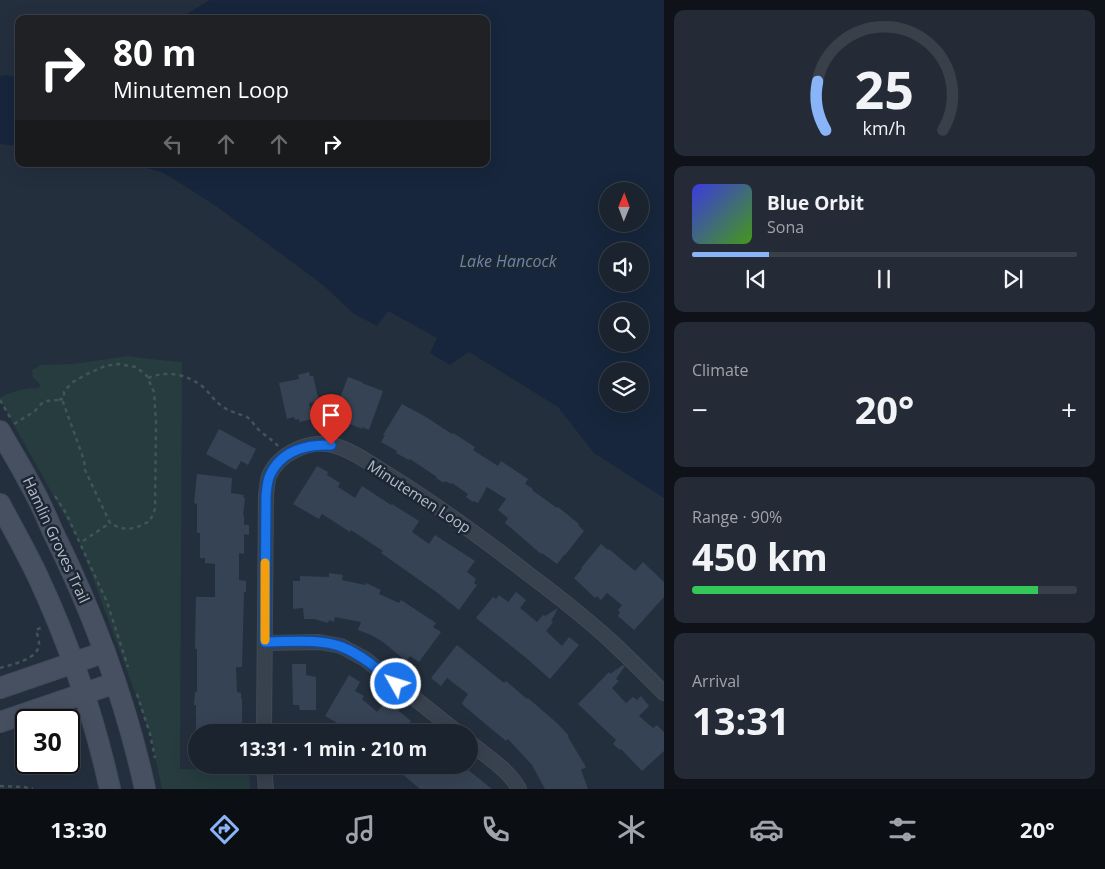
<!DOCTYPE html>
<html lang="en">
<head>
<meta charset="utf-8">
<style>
  :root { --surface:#1b232e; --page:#242b36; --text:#f1f3f6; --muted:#a0a4aa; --line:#39404a; --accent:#8ab4f8 }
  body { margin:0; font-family:"Open Sans",sans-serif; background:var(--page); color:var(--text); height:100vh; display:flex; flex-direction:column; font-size:19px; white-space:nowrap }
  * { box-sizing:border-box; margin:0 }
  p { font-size:16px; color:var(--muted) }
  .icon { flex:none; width:28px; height:28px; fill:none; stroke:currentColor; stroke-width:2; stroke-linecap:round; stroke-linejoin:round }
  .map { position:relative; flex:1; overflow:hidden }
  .panel { display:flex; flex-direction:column; gap:10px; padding:10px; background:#0f1319; width:441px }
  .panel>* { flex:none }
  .top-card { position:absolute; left:15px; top:15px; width:475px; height:152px; border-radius:10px; box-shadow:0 5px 20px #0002,0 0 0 1px var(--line); background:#202124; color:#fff; overflow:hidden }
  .needle { width:32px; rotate:1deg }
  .tools { position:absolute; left:599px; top:182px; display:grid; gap:10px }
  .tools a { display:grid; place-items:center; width:50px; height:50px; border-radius:50%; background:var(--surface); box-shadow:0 5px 20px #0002,0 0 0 1px var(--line); font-size:25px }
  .speed { position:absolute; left:15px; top:709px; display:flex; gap:10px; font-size:25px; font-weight:700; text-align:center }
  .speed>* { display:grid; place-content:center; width:65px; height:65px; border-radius:50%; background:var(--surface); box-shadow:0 5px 20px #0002,0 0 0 1px var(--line); line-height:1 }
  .speed .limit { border:2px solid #111; border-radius:8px; background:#fff; color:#111 }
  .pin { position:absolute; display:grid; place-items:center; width:42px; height:42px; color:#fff; margin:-51px -21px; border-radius:50% 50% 50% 0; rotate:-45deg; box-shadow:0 0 5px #0007 }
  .pin .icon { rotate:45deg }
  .me { position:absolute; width:55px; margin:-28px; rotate:309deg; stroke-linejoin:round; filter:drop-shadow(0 0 4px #0008) }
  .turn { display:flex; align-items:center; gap:18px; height:105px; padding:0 15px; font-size:22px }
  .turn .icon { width:65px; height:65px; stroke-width:2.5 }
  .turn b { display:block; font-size:35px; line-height:42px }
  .lanes { display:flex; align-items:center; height:48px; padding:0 15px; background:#0003; justify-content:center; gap:25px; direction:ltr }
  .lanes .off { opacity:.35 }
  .big { font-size:38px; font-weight:700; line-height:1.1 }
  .panel .card { flex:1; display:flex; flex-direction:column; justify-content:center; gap:8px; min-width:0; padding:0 18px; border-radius:10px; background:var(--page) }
  .panel .dial { align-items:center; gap:0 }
  .dial svg { height:130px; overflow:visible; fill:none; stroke:var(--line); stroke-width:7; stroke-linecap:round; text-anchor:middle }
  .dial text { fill:var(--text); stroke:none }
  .song { display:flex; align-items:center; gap:15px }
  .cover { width:60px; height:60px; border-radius:8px; background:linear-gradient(135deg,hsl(240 70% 55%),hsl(100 70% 35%)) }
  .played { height:5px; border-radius:2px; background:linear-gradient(90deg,var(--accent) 20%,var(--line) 20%) }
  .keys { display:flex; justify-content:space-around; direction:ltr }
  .heat { display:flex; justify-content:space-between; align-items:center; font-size:28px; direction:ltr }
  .charge { height:8px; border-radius:4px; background:linear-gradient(90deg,#34c759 90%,var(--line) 0) }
  .trip { position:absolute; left:188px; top:724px; width:290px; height:50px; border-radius:25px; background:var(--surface); box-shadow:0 5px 20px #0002,0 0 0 1px var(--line); font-weight:700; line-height:50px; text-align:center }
  .tabs { display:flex; height:80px; justify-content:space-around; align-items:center; background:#0b0e12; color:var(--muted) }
  .tabs .icon { width:35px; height:35px }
  .tabs .selected { color:var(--accent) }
  .tabs b { font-size:22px; color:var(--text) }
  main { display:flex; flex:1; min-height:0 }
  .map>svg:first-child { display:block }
</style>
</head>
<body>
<main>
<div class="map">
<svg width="664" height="789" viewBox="0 0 664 789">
  <rect width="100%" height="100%" fill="#242f3e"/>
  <path fill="#263c3f" d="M128,356c18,3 36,4 54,6l-2,407 69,2 1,18h-88l-11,-53 -71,-193 -80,-143v-2c12,-7 25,-10 39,-10l1,-4 -7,-6 -1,-8 9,-5 32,-1z"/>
  <path fill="#17263c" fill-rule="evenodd" d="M210,0h454v498l-70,-45 -36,-46 -89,-55 -19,13 -20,-12 7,-15 -49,-27 -11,15 -23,-12 -32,-30 -106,-78 -52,-33 -31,-9h353v-145h-308zM608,191h32v33h-32zM608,251h32v33h-32zM608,311h32v33h-32zM608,371h32v33h-32z
    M5,75l14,2v69l-19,-2v-68z"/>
  <path fill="#364354" d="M309,372l1,4h3l6,25 -10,2 4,16 -14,3v-3l-4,1 -1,-3 -7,2 -8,-36 20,-4 -1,-4z
    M348,377l14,5v1l21,8 -14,39 -7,-3v2l-17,-7 2,-6 -12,-5z
    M402,404l24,13 26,17 1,-1 22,14 -2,3 25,16 3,-5 27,18 -3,5 8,5 -1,1 25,18 1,-1 21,17 -1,1 6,6 -19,24h-1l-7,9 -15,-11 -1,1 -36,-31 3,-5 -10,-8 8,-11 -19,-12 -9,16 -4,-2 -1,1 -7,-5 2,-3 -16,-11 -1,1 -6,-3 -1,2 -8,-5 1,-1 -27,-18 -1,1 -13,-7 1,-2 -16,-9 4,-7h-2z
    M219,429l37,20 -8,16 -7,-4 -5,9 -30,-16z
    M317,466l11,6 -1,3 13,8 -2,4 17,11 7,-12 29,19 1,-1 27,17 -7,11 17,12 6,-9 40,26 -8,11 9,7 -2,4 3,2 -18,25 -24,-19 -54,-38 2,-2 -32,-21 -1,2 -28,-18 -3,5 -26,-15z
    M197,474l35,4 -1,15 13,2 -1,3h2l-2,17h1v10h5v10l-5,-1v20l-5,-1v27l7,1v11h-2l-2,75h-6l1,25 4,1v5h1v26h-12l-1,6 -8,-1v3h-25v-27h-2l1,-13h2v-43h-2l1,-52h19v-33l-10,-1v-5h-5v-25h-3v-29l-3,-1z
    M601,544l7,6 1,-1 26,22 8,-9 21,20v15l-30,33 -16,-14 2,-4 -2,-2 4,-5 -15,-12 -6,7 -4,-4 -2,2 -21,-20 8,-9 -1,-1z
    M329,573l14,2 -1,5 23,5 1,-2 15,7 -2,4 20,9 2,-3 35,23 -3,4 8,5 -22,30 -9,-6 -4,5 -23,-19 -12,-7 -13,-5 3,-8 -26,-5 -1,5 -5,-2 -1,3 -14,-4h-10l-1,-11 -10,1v-28h7v-5l29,1z
    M516,592l10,8 -6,8 17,14 6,-7 2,1 13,-8 -7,13 2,1 -7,9 16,15 7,-9 10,8 -29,34 -25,-22 -49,-39 17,-21 3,2 3,-4 9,7z
    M457,645l47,38 2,-2 21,18 1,-1 30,26 11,12 -1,1 18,30 -5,3 7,19h-43l-13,-24 -24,-26 -2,2 -43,-36 -1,-2 6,-9 -21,-16 -6,8 -10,-8z
    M292,664h14v11l10,2v33h-16l-1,-5h-6z
    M623,665l2,1 -9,13 3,2 -7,7 14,15 7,-6 4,3 4,-4 8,10 -10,10 14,12 4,-3 7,7v19l-22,20 -21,-22 -1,1 -7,-6 3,-4 -38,-36 31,-32 1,2z
    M349,675l11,7 -5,9 9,5 -2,3 15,13 8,-10 2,1 1,-1 23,19 -8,11h-50l-28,-16z
    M398,765h64l30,24h-72l-18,-15 3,-3z"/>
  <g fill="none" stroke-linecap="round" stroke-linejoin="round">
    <defs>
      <path id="street" d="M265,643l54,-1 22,4 24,13 92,73
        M264,732l2,-237c1,-6 1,-13 3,-19 10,-23 40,-36 63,-31 19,4 43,22 60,32 48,30 94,64 139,99 28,21 56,43 82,67 17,16 34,33 51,50
        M469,742c16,13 40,28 50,47
        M264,765l2,24"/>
      <path id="secondary" d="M0,431c10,18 21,35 30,53 9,15 16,32 23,48 40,81 73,169 92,257
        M0,504c13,25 27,49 39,75 31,67 55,138 71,210
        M0,688l105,-36
        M0,722l115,-39"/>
    </defs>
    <use href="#street" stroke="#414a57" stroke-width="16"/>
    <use href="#secondary" stroke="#414a57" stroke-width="22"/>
    <path stroke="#3f5557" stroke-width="2.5" stroke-dasharray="4 4" stroke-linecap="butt" d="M148,378c19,-8 39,-4 55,9 7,6 11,14 19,19 7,6 16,7 25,11 5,3 8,10 13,14 6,5 12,9 18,15
      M0,400l11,19
      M59,400l5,-2v-6l3,-4 6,-6 14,-8 18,-8 13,-2 18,3 11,9 7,16 2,30 -1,87 -5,12 -10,5 -11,3 -9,-1 -10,-5
      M14,424l21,-13 6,-7 5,-3 13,-1 4,2 21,58 1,10 25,53 -30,20
      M55,496l11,17 41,89 21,65
      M0,668c13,-4 40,-9 39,-25 0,-4 -2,-9 -3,-13l7,-3
      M137,694l13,40 5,24
      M0,786l24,1 9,2"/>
    <use href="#street" stroke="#38414e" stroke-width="14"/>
    <use href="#secondary" stroke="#465061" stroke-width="20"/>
  </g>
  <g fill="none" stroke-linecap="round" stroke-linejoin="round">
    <defs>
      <path id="route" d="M331,445c-25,-1 -50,6 -61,30 -3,6 -3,13 -4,20l-1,147c23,0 55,-4 77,5 20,8 37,23 54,37"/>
    </defs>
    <use href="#route" stroke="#114b97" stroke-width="12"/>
    <use href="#route" stroke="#1a73e8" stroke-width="9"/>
    <path stroke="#f59e0b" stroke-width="9" d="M265,640v-77"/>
  </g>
  <g text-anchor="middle" stroke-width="5" stroke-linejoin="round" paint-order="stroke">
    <g font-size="15" fill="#b4bcc9" stroke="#1d2633">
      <text transform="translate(419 497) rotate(33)" y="5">Minutemen Loop</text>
      <text transform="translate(56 540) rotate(65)" y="5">Hamlin Groves Trail</text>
    </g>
    <g font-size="16" font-style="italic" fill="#6d86a8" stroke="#1d2633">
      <text x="508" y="267">Lake Hancock</text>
    </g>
  </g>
</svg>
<div class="tools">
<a><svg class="needle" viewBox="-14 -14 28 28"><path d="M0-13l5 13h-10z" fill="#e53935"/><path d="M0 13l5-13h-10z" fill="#a0a4aa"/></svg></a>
<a><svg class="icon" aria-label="sound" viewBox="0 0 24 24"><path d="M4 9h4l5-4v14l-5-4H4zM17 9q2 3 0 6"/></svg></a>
<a><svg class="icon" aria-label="search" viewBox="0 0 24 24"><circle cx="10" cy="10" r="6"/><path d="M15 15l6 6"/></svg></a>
<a><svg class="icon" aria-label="layers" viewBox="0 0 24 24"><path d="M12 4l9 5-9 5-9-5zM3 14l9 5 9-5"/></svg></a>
</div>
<div class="speed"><div class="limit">30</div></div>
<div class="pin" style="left:331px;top:445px;background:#d93025"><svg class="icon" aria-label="arrive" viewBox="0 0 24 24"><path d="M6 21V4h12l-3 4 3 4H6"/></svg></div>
<svg class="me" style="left:396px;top:684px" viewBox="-20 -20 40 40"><circle r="17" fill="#1a73e8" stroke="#fff" stroke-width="3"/><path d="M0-11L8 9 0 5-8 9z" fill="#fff"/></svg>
<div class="trip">13:31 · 1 min · 210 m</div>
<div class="top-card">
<div class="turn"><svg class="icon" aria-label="right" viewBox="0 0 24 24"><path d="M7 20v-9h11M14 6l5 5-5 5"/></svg><div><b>80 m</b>Minutemen Loop</div></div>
<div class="lanes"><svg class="icon off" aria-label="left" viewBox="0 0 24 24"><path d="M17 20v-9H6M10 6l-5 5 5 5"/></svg><svg class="icon off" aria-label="ahead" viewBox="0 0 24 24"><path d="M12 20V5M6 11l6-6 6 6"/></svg><svg class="icon off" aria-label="ahead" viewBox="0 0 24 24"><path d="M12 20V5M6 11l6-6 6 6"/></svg><svg class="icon" aria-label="right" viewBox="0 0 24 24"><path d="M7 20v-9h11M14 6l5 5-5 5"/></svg></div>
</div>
</div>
<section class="panel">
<div class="card dial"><svg viewBox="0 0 100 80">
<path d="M14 69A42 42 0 1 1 86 69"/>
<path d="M14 69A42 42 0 0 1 9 39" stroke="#8ab4f8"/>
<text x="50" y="56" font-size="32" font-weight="700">25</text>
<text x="50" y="72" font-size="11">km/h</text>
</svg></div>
<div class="card">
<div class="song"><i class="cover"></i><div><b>Blue Orbit</b><p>Sona</p></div></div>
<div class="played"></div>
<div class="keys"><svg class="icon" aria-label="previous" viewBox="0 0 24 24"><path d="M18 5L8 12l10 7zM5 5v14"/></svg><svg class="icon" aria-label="pause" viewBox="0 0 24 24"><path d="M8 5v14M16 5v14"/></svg><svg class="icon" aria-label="next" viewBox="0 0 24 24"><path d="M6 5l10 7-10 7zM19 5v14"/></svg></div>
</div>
<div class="card"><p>Climate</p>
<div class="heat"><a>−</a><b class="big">20°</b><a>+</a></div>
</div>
<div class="card"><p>Range · 90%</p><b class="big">450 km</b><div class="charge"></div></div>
<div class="card"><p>Arrival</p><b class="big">13:31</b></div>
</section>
</main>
<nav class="tabs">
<b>13:30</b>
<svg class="icon selected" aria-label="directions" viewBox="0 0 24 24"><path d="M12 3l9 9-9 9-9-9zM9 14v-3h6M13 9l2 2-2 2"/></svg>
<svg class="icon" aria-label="music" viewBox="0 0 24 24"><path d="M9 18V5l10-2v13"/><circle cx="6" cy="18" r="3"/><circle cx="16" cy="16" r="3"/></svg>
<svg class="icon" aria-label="phone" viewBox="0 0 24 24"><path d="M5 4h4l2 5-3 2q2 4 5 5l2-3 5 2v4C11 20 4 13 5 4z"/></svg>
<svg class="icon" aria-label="climate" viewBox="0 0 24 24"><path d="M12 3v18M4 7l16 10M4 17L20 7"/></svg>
<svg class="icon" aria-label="car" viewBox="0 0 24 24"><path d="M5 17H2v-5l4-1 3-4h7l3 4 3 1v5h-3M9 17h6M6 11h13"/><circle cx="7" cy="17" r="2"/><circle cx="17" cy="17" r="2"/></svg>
<svg class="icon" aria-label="filters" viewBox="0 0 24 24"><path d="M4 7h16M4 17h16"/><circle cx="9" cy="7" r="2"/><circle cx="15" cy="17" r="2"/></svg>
<b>20°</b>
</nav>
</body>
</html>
